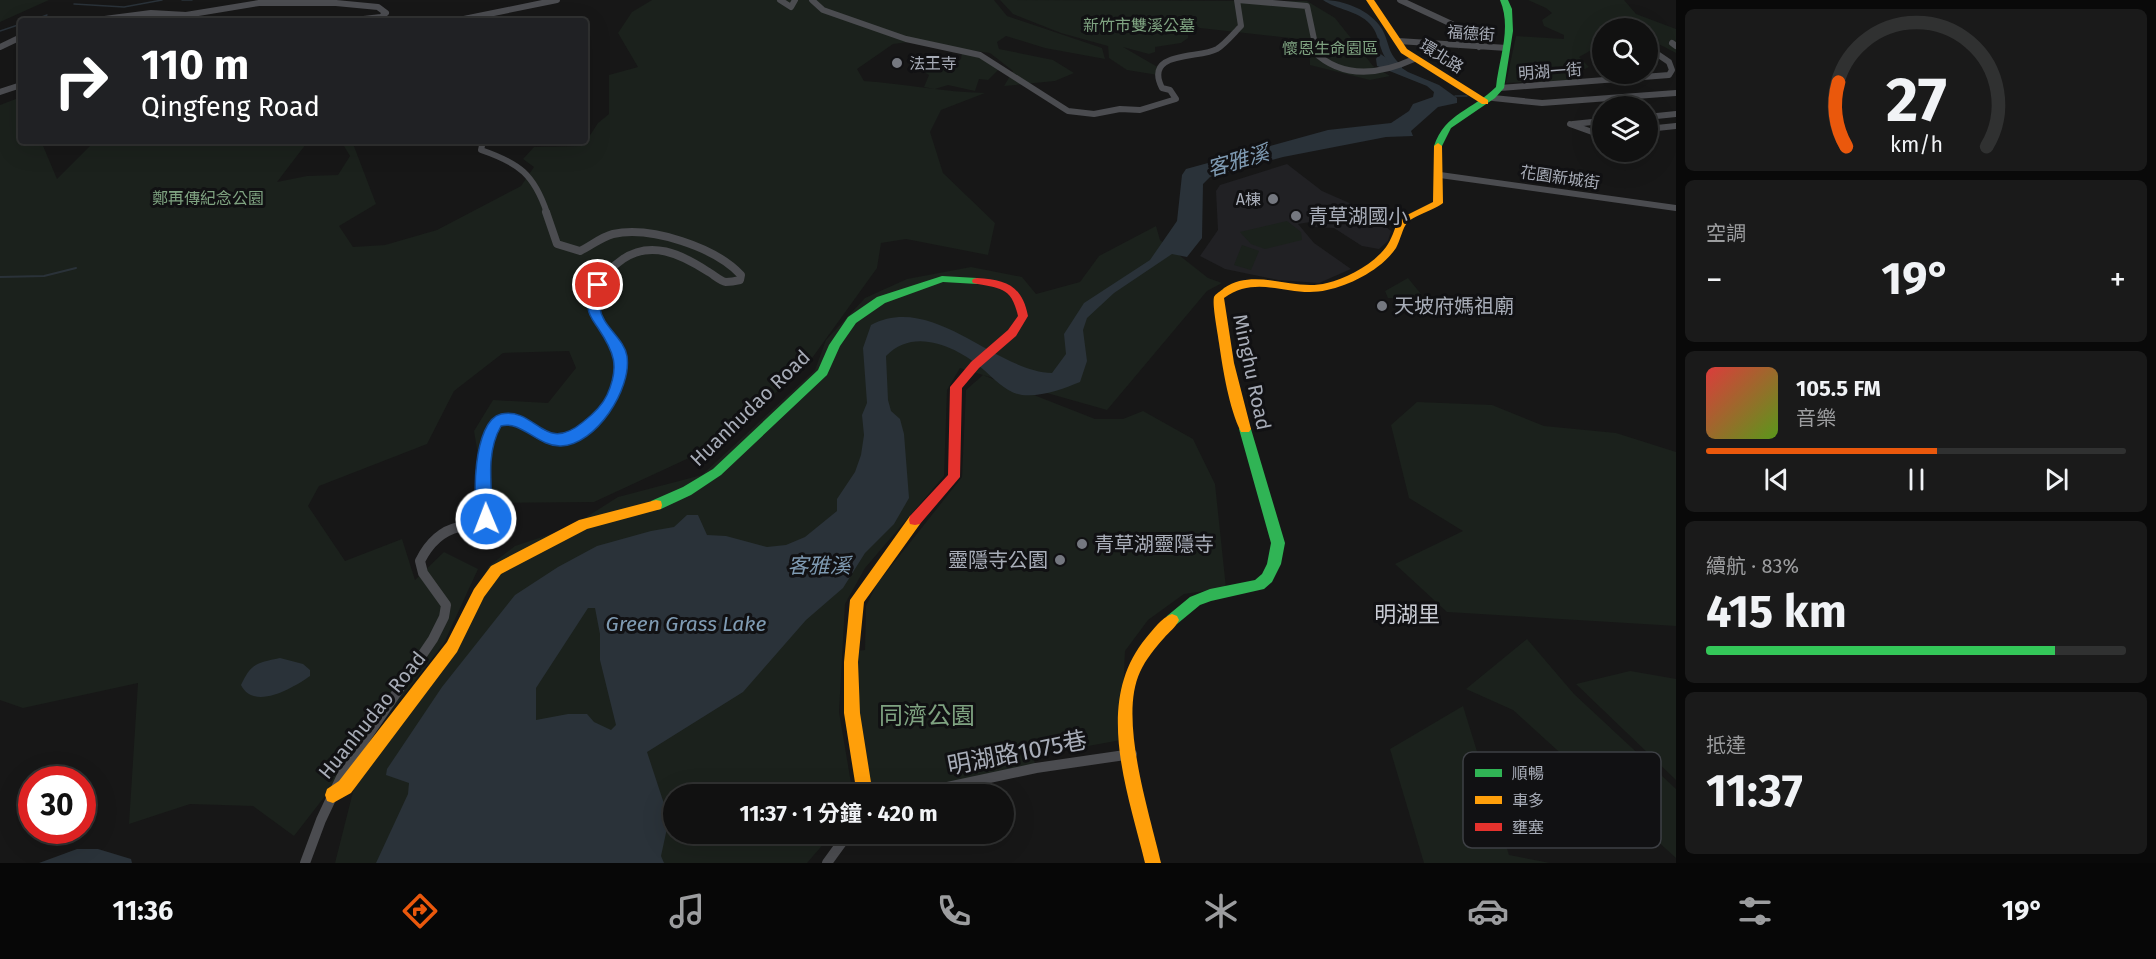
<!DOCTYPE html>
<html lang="zh-TW">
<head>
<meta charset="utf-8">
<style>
  :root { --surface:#111; --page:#1a1a1a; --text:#f1f3f6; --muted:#9c9d9f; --line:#303131; --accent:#ea580c }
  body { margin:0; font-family:"Fira Sans","Noto Sans TC",sans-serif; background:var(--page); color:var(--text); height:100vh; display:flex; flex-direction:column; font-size:22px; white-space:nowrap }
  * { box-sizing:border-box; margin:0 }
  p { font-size:20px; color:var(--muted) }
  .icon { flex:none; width:33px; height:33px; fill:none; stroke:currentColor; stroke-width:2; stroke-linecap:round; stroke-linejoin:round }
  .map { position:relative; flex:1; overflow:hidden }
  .sheet { display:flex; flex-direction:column; gap:9px; padding:9px; background:#090909; width:480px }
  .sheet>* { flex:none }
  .hud { position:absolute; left:18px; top:18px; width:570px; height:126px; border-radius:6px; box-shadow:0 6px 24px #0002,0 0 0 2px var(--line); background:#202124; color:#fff; overflow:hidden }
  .tools { position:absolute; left:1592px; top:18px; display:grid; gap:12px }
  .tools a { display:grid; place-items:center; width:66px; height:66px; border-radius:50%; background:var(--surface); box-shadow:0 6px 24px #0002,0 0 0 2px var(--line); font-size:30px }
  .speed { position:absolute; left:18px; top:766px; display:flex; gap:12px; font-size:30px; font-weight:700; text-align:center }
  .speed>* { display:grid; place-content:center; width:78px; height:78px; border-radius:50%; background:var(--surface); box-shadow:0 6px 24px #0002,0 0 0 2px var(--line); line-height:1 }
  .speed .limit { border:9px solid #d22; background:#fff; color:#111 }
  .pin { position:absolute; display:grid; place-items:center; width:51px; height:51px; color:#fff; margin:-26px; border:3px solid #fff; border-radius:50%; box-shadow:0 2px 6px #0007 }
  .me { position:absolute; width:66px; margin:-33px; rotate:359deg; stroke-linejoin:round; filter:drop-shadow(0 0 4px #0008) }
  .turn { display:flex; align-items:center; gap:21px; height:126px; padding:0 24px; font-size:27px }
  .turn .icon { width:78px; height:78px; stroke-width:2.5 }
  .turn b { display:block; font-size:42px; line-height:51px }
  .big { font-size:45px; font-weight:700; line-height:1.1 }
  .sheet .card { flex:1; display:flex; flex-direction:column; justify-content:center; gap:9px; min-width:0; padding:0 21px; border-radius:9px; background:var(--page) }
  .sheet .dial { align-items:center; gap:0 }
  .dial svg { height:156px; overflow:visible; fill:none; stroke:var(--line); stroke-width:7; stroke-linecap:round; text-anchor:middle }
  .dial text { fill:var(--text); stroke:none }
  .song { display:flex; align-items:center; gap:18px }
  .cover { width:72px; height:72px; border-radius:9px; background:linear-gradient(135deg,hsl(0 70% 55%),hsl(90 70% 35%)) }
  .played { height:6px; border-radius:3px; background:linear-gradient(90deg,var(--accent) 55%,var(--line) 55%) }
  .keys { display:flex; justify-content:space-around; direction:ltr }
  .heat { display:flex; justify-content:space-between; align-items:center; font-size:33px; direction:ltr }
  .charge { height:9px; border-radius:4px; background:linear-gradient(90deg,#34c759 83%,var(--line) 0) }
  .trip { position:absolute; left:663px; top:784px; width:351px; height:60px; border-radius:30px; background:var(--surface); box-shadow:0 6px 24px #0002,0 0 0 2px var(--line); font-weight:700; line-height:60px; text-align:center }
  .tab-bar { display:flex; height:96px; justify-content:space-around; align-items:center; background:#070707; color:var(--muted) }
  .tab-bar .icon { width:42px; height:42px }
  .tab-bar .selected { color:var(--accent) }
  .tab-bar b { font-size:27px; color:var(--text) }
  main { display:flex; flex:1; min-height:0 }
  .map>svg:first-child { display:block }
</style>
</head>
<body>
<main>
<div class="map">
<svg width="1676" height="863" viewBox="0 0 1676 863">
  <rect width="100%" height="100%" fill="#171717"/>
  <path fill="#212124" d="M1287,164l35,27 32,14 26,17 11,9 -3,10 -9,8 -17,-3 -28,-18 -20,-1 -4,-5 -12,2 16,19 37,26 -32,14 -41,-3 -53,-11 -25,-13 18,-26 -2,-39 4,-6z"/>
  <path fill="#1b211c" d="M0,0h49l-49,22z
    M652,0h342l13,16 95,32 3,11 -60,-11 -39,-12 -9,6 2,7 54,11 21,13 -19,8 -51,5 9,-15 -23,-18 -81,-11 -16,2 -36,25 7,12c41,3 80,11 121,12l-44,17 -11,22 13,41 52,50 -7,32 -82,-16 -25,4 -4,25 -70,97 -90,80 -123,57 -108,1 -12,-72 19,-31 55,3 28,-35 -7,-17 -66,2 -49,38 -27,53 -108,42 -11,20 37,55 57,-22 13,41 29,-28 34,17 -34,74 -150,193 -41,-30 -63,-2 -61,20 9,-141 -115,25 -23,-8v-595l21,-8v44h20l16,38 38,-38h224l-13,3 -29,38 30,-6 31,-1 12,-19 -9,-15h11l24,63 -37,22 14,21 32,-2 52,-15 84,-44 13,-19 -11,-8 11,-12 49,-1 15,-23 11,-9v-39l29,-8 -20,-34 14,-21z
    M1000,0l307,1 28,17 38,48 17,10 -20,4 -60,-15 -1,-25 -109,-12 -12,-7v17l-7,5 -26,4v5l-6,2 -26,-7 38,22 -3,6 -31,-5 -18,-12 -1,-12 -47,-13 -48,-19z
    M1528,0h96l12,14 40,15v14l-8,-1 8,7v4l-29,-15v-10h-45v13l-7,7 -16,9 10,10 -18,8 3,5 -68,3 10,-47 48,3v-4l-20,-9 -2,-6 10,-7 -6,-5z
    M962,52l18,3 19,14 -11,11 -9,-1 -4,12 -27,-6 -13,4 -11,-2 5,-12 -7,-4 10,-7 19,3 10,-8z
    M1287,221l14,11 1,8 -37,9 -14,-5 -11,-12z
    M1156,226l4,14 48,38 14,5 -15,8 -100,119 -124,-35 112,44h28l20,-8 50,28 22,45 11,104 -42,6 -36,26 -23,31 -4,89 -88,16 3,12 -126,27h-45l-9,-144 9,-1 1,-44 11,-22 85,-107 4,-87 17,-15 -23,-7 -13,22 -3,86 -79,92 -20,36 -6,108 14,83h-179v39h158l-25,29h-472l21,-83 90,-129 43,-85 26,-20 54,-18 49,-31 84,-22 113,-105 11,-30 39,-42 42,-19 64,-12 51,10 14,17 44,-12 19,-26z
    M1242,245l17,6 -8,19 -17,-5z
    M1408,278l17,21 -37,-1 -3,-7z
    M1417,402l75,3 52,21 72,7 60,19v174l-229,-14 -52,-48 68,-33 -54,-33 -18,-73z
    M1527,639l47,55 102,95v69l-163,-148 -47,-21z
    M1630,671l46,8v101l-100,-96z
    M1463,706l46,149 41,8h-126l-34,-114z"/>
  <path fill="#2a3239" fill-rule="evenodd" d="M1379,53l29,19 31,13 18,13v5l-19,4 -27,24 2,5 -27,1 -103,20 -73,20 -7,7 -1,54 -15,19 -15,-3 -58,39 -27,25 -4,12 4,31 -7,21c-17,7 -38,15 -58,13 -15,-2 -28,-16 -38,-25 -26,-23 -70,-44 -98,-14l2,44 3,11 9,8 4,15 5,64 -15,26 -29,29 -22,35 -37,32 -63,72 -96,60 22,67 -8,37 3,7h-288l32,-69 1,-11 -23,-8 1,-6 55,-82 73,-92 43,-28 39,-21 54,-15 23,-4 13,-12h11l9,20 19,1 41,11 19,-2 19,-8 32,-26v-12l18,-27 6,-17 3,-20 -2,-20 5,-12 -4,-55 8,-23c62,-33 125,47 181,48l14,-19 -2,-20 20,-31 66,-43 27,-39 5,-46 4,-6 142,-39 63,-7 18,-12 4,-7 20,-7 1,-5 -7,-6 -50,-20 -1,-7zM588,608h7l5,26v26l16,65 -5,5 -17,-8 -7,-8h-19l-32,6v-32z
    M280,658l23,6 7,6v6c-17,12 -56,35 -69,9 10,-22 16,-22 39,-27z
    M77,849h21l33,10 1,4h-93z"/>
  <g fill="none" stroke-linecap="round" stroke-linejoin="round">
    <path stroke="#2a3239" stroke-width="1.5" d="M182,0h10
      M74,4l50,3 38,-7
      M31,21l16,-6
      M0,31l21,-7
      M1455,96h12"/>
    <path stroke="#2a3239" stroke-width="2" d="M0,277l44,-1 32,-8"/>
    <path fill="#2a3239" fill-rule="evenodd" d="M1323,0c21,0 47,10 59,29 8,15 5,24 20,37v4h-6c-20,-17 -13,-31 -26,-46 -13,-14 -33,-14 -47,-24z"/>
    <path stroke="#4b4c50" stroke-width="6" d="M780,0l11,7 4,-7
      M812,0l11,10 83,29 74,16 88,56 26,3 26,-5 20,1 36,-11 -6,-9 -8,-2c-19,-38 38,-29 55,-39 8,-5 17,-16 24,-23l-4,-26
      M1238,0l69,6 7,33 -1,12c29,28 66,24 101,8
      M1400,0l71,33 8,14
      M89,21l62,-8 35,2 73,-12h77l42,4 8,6 -5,4 -35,4
      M454,21l103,-21
      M1453,35l6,10
      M1398,41l109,7
      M1672,43l4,3
      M0,47l21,-10
      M1500,88l169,-13 3,-5 -3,-8 -22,-15
      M0,92l21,-7
      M1493,98l49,5 134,-10
      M1647,117l29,-3
      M1570,124l25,9 7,-1
      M1573,124l29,-3
      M1647,129l29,-3
      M483,141l-2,9c38,13 53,24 66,63
      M1440,175l236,33"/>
    <path stroke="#4b4c50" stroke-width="8" d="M485,494c-2,-17 -6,-77 22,-75 15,0 27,15 41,19 30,11 61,-27 69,-52 5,-13 6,-28 0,-40 -5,-10 -13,-17 -18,-26 -14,-23 5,-48 24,-61 28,-19 58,-5 84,12 6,3 13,10 19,11 4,0 10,-1 14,-2l1,-5c-26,-28 -90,-49 -128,-41 -12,3 -22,12 -33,17l-23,-7 -11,-32"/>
    <path stroke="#4b4c50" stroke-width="10" d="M910,795l126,-27 96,-14
      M305,863l16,-43 24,-51 88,-130 11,-22 2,-12 -23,-32 -3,-12c8,-16 21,-30 39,-34 11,-2 19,0 27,-8l-1,-27
      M827,863l21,-29"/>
    <path fill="#30b455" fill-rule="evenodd" d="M1500,0h8l4,9 1,22 -9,57 -9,10 -44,30 -10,20h-6l-1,-2c11,-33 39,-36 62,-59 3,-29 16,-59 4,-87z
      M942,276l35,2 5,3 -5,3 -34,-2 -58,21 -29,20 -16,23 -13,29 -106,100 -30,20 -30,14 -5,1 -5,-1 -1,-4 1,-4 32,-14 30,-18 105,-99 11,-25 19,-28 29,-20z
      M1245,424l4,2 2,3 34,114 -4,21 -9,18 -8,7 -53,12 -11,4 -23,19 -5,2 -5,-2 -2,-4 2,-4 23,-19 20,-8 45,-9 7,-6 5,-10 4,-21 -32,-114 2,-3z"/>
    <path fill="#ff9f0a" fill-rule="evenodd" d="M1366,0h8l33,49 81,51v4h-6l-81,-51z
      M1438,143l4,3 1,57c-8,7 -31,13 -36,20 -4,4 -7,18 -11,25 -14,21 -45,37 -69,42 -37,9 -68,-17 -103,8l10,65 17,66 -2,3h-8c-12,-24 -18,-62 -22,-89 -1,-9 -7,-38 -5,-46 1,-3 7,-6 10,-9 32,-21 69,4 103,-5 21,-5 49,-20 61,-39 5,-8 7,-17 11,-25l34,-17 1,-56z
      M656,500l5,1 1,4 -1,4 -74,20 -86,45 -17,23 -27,55 -106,141 -18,10 -6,-2 -2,-6 2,-6 12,-8 108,-139 27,-53 17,-23 88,-46z
      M915,515l5,1 1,4 -1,4 -56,78 -6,60 2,51 13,82h-16l-13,-82v-51l6,-62 60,-84z
      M1172,614l5,2 2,4c-3,7 -10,12 -15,18 -9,10 -18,21 -24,34 -22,47 10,142 21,191h-16c-17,-71 -52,-161 1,-225 7,-8 15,-20 26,-24z"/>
    <path fill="#e5322d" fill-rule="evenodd" d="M977,278c29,2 45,7 51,38l-12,20 -37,32 -17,20 -2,89 -40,47 -5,1 -5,-1 -1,-4 1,-4 38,-41 2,-88 21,-25 37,-32 10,-14c-7,-31 -19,-27 -45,-33l-1,-2 1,-2z"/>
  </g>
  <path fill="#1a73e8" stroke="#114b97" stroke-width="1.5" d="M598,281l6,4c-1,7 -5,16 -4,23 2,18 24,30 27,48 5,33 -31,89 -66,90 -23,1 -40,-26 -60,-20 -16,28 -9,61 -8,93l-7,6 -6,-2c-9,-19 -7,-103 21,-109 36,-7 42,41 82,8 9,-7 19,-16 24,-27 13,-29 7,-43 -9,-67 -4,-6 -10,-13 -10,-21 0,-7 3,-15 4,-22z"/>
  <g fill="#757880" stroke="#111113" stroke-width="2">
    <circle cx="897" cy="63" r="6"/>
    <circle cx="1273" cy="199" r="6"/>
    <circle cx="1296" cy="216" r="6"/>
    <circle cx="1382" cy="306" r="6"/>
    <circle cx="1082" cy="544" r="6"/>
    <circle cx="1060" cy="560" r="6"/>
  </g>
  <g text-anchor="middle" stroke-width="6" stroke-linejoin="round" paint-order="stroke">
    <g font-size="16" fill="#7fa381" stroke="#111113">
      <text x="1139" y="31">新竹市雙溪公墓</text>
      <text x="1330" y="54">懷恩生命園區</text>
      <text x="208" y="204">鄭再傳紀念公園</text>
    </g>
    <g font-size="16" fill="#a8adb8" stroke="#111113">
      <text transform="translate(1471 33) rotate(4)" y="6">福德街</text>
      <text transform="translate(1442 56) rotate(32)" y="6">環北路</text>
      <text transform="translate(1550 71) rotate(-4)" y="6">明湖一街</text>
      <text transform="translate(1560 177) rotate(8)" y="6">花園新城街</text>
    </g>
    <g font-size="16" fill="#a8adb8" stroke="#111113" text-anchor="start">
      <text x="909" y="69">法王寺</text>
      <text x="1261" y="205" text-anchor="end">A棟</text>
    </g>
    <g font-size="20" fill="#a8adb8" stroke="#111113" text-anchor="start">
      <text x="1308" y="223">青草湖國小</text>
      <text x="1394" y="313">天坡府媽祖廟</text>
      <text x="1094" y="551">青草湖靈隱寺</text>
      <text x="1048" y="567" text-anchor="end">靈隱寺公園</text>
    </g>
    <g font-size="20" fill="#a8adb8" stroke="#111113">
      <text transform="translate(1252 372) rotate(78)" y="7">Minghu Road</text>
      <text transform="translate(750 408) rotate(-44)" y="7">Huanhudao Road</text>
      <text transform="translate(372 715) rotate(-51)" y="7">Huanhudao Road</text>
    </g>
    <g font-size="21" font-style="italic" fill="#7f9bb3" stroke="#111113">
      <text transform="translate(1238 161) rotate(-16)" y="7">客雅溪</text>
      <text x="819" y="573">客雅溪</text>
      <text x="686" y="631">Green Grass Lake</text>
    </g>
    <g font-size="22" fill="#c9ccd4" stroke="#111113">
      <text x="1407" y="622">明湖里</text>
    </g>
    <g font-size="24" fill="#7fa381" stroke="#111113">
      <text x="927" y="724">同濟公園</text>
    </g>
    <g font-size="24" fill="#a8adb8" stroke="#111113">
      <text transform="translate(1017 753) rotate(-11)" y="8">明湖路1075巷</text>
    </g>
  </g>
  <rect x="1463" y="752" width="198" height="96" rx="9" fill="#111113" stroke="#3e4045" stroke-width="1.5"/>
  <rect x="1475" y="769" width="27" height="8" fill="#30b455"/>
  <rect x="1475" y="796" width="27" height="8" fill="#ff9f0a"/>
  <rect x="1475" y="823" width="27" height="8" fill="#e5322d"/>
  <g font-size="16" fill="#a8adb8">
    <text x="1512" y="779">順暢</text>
    <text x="1512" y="806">車多</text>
    <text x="1512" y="833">壅塞</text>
  </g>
</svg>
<div class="tools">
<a><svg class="icon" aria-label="search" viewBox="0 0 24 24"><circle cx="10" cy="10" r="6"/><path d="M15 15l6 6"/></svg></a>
<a><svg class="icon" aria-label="layers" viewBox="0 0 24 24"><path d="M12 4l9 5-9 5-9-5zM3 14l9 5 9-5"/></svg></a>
</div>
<div class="speed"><div class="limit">30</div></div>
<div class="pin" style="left:598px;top:285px;background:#d93025"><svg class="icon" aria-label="arrive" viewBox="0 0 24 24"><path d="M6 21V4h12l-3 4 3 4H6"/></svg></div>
<svg class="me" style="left:486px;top:519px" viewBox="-20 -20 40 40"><circle r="17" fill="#1a73e8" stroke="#fff" stroke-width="3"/><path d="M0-11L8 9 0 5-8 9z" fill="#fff"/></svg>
<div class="trip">11:37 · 1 分鐘 · 420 m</div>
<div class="hud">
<div class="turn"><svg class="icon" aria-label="right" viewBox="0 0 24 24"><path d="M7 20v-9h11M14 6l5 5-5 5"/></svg><div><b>110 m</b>Qingfeng Road</div></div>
</div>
</div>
<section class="sheet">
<div class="card dial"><svg viewBox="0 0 100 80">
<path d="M14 69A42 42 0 1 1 86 69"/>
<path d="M14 69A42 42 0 0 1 10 36" stroke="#ea580c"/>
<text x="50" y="56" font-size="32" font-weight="700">27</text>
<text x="50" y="72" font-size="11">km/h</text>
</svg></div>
<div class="card"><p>空調</p>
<div class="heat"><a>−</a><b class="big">19°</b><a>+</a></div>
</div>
<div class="card">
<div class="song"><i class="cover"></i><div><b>105.5 FM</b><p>音樂</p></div></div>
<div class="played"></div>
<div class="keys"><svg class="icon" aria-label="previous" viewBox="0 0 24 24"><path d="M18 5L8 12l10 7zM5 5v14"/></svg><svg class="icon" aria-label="pause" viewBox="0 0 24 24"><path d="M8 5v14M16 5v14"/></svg><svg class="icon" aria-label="next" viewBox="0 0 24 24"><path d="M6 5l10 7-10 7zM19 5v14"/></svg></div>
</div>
<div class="card"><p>續航 · 83%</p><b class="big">415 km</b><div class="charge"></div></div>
<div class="card"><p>抵達</p><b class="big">11:37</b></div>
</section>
</main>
<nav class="tab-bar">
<b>11:36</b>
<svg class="icon selected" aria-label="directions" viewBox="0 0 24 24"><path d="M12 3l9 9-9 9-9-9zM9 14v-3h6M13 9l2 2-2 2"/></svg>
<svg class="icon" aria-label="music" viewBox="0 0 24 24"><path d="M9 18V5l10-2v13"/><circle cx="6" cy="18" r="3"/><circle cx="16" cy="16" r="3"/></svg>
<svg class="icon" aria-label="phone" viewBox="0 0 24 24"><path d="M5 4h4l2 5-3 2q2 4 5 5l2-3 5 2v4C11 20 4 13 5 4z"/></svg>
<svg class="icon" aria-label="climate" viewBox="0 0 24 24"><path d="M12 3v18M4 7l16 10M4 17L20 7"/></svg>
<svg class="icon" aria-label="car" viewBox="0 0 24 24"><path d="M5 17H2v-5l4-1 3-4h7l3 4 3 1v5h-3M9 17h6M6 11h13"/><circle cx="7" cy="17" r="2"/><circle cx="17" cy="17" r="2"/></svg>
<svg class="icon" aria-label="filters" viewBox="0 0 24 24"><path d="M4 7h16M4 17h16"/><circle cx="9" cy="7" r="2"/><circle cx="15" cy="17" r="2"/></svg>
<b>19°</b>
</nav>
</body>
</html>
